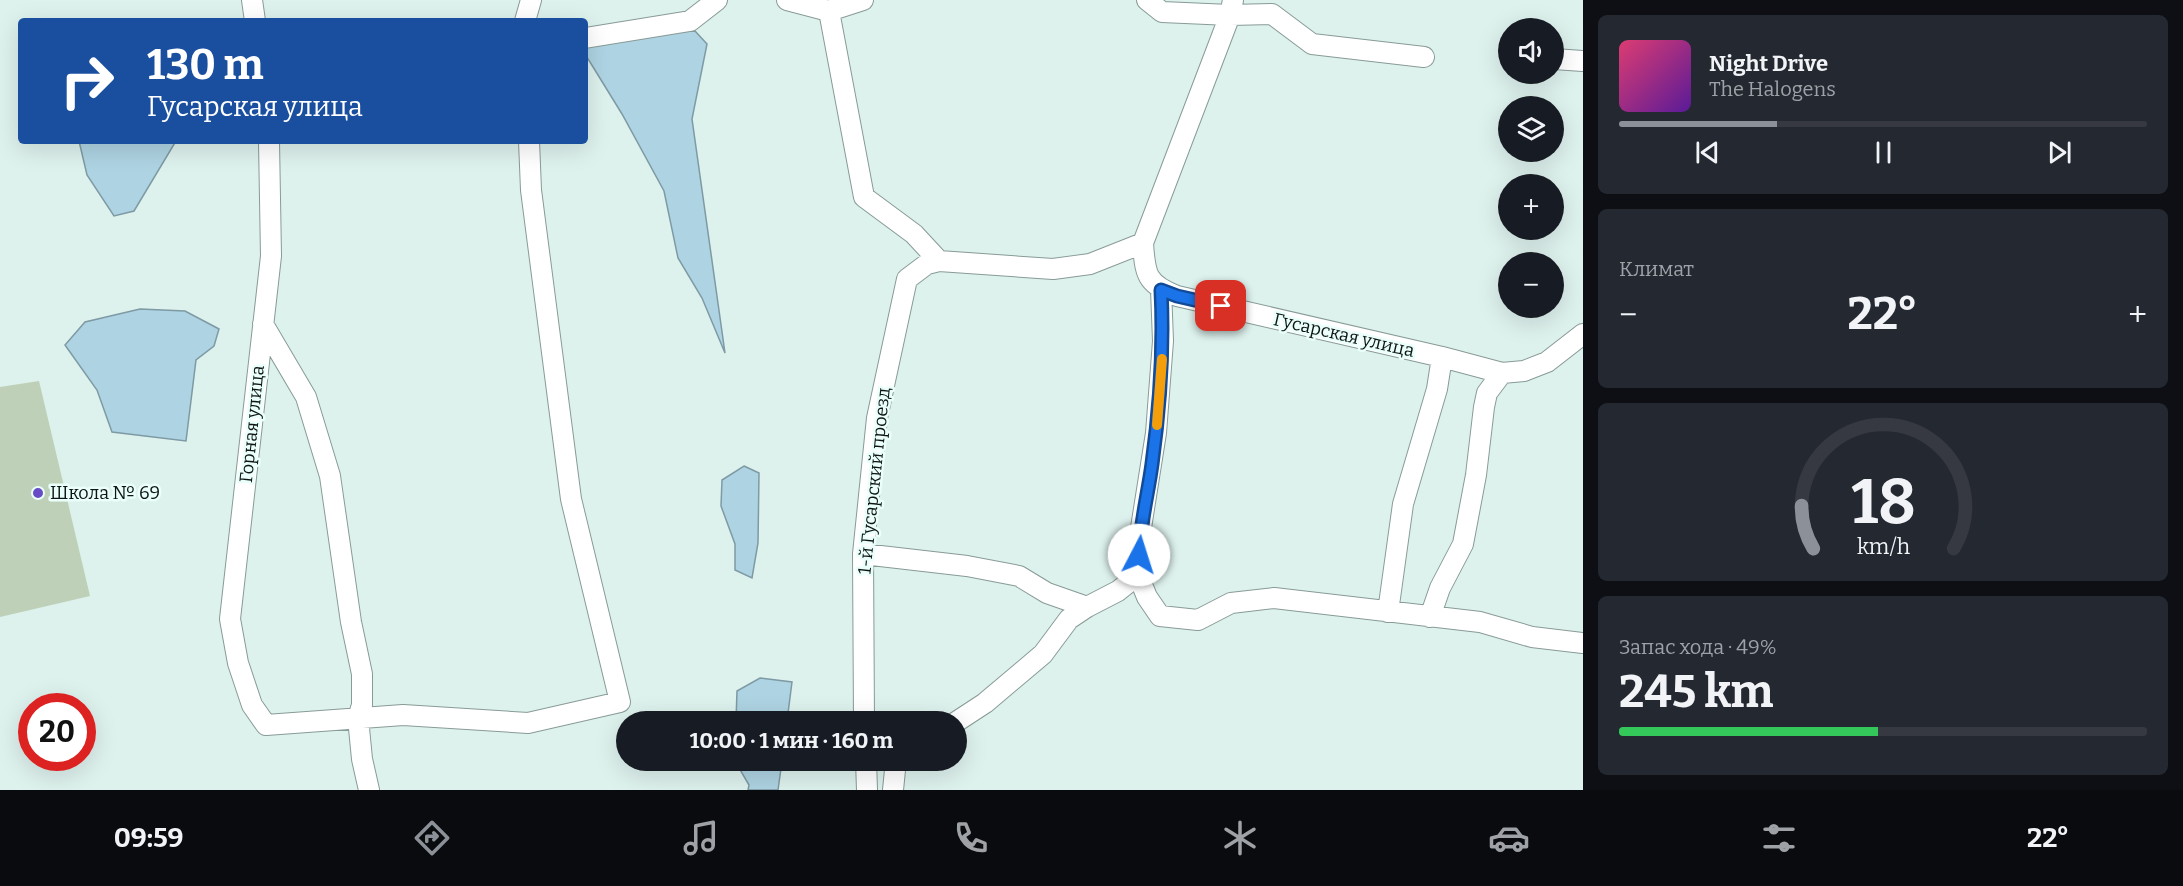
<!DOCTYPE html>
<html lang="ru">
<head>
<meta charset="utf-8">
<style>
  :root { --surface:#171b24; --page:#242831; --text:#f1f3f6; --muted:#9ea1a6; --line:#363941; --accent:#8c9099 }
  body { margin:0; font-family:Bitter,serif; background:var(--page); color:var(--text); height:100vh; display:flex; flex-direction:column; font-size:22px; white-space:nowrap }
  * { box-sizing:border-box; margin:0 }
  p { font-size:20px; color:var(--muted) }
  .icon { flex:none; width:33px; height:33px; fill:none; stroke:currentColor; stroke-width:2; stroke-linecap:round; stroke-linejoin:round }
  .map { position:relative; flex:1; overflow:hidden }
  .drawer { display:flex; flex-direction:column; gap:15px; padding:15px; background:#0d0f14; width:600px }
  .drawer>* { flex:none }
  .banner { position:absolute; left:18px; top:18px; width:570px; height:126px; border-radius:6px; box-shadow:0 6px 24px #0002; background:#1a4fa0; color:#fff; overflow:hidden }
  .buttons { position:absolute; left:1498px; top:18px; display:grid; gap:12px }
  .buttons a { display:grid; place-items:center; width:66px; height:66px; border-radius:50%; background:var(--surface); box-shadow:0 6px 24px #0002; font-size:30px }
  .speed { position:absolute; left:18px; top:693px; display:flex; gap:12px; font-size:30px; font-weight:700; text-align:center }
  .speed>* { display:grid; place-content:center; width:78px; height:78px; border-radius:50%; background:var(--surface); box-shadow:0 6px 24px #0002; line-height:1 }
  .speed .limit { border:9px solid #d22; background:#fff; color:#111 }
  .pin { position:absolute; display:grid; place-items:center; width:51px; height:51px; color:#fff; margin:-26px; border-radius:12px; box-shadow:0 3px 9px #0006 }
  .me { position:absolute; width:66px; margin:-33px; rotate:5deg; stroke-linejoin:round; filter:drop-shadow(0 0 4px #0008) }
  .turn { display:flex; align-items:center; gap:21px; height:126px; padding:0 30px; font-size:27px }
  .turn .icon { width:78px; height:78px; stroke-width:2.5 }
  .turn b { display:block; font-size:42px; line-height:51px }
  .big { font-size:45px; font-weight:700; line-height:1.1 }
  .drawer .tile { flex:1; display:flex; flex-direction:column; justify-content:center; gap:9px; min-width:0; padding:0 21px; border-radius:9px; background:var(--page) }
  .drawer .dial { align-items:center; gap:0 }
  .dial svg { height:156px; overflow:visible; fill:none; stroke:var(--line); stroke-width:7; stroke-linecap:round; text-anchor:middle }
  .dial text { fill:var(--text); stroke:none }
  .song { display:flex; align-items:center; gap:18px }
  .cover { width:72px; height:72px; border-radius:9px; background:linear-gradient(135deg,hsl(340 70% 55%),hsl(270 70% 35%)) }
  .played { height:6px; border-radius:3px; background:linear-gradient(90deg,var(--accent) 30%,var(--line) 30%) }
  .keys { display:flex; justify-content:space-around; direction:ltr }
  .heat { display:flex; justify-content:space-between; align-items:center; font-size:33px; direction:ltr }
  .charge { height:9px; border-radius:4px; background:linear-gradient(90deg,#34c759 49%,var(--line) 0) }
  .trip { position:absolute; left:616px; top:711px; width:351px; height:60px; border-radius:30px; background:var(--surface); box-shadow:0 6px 24px #0002; font-weight:700; line-height:60px; text-align:center }
  .dock { display:flex; height:96px; justify-content:space-around; align-items:center; background:#090b0e; color:var(--muted) }
  .dock .icon { width:42px; height:42px }
  .dock .active { color:var(--accent) }
  .dock b { font-size:27px; color:var(--text) }
  main { display:flex; flex:1; min-height:0 }
  .map>svg:first-child { display:block }
</style>
</head>
<body>
<main>
<div class="map">
<svg width="1583" height="790" viewBox="0 0 1583 790">
  <rect width="100%" height="100%" fill="#ddf1ed"/>
  <path fill="#bed1b8" d="M39,381l51,215 -90,21v-230z"/>
  <path fill="#aed3e2" stroke="#7e9aa4" stroke-width="1.5" d="M695,31l12,13 -15,75 33,234 -23,-55 -24,-40 -14,-67 -42,-77 -37,-60v-6l37,-14z
    M79,141h97l-42,70 -20,5 -27,-41z
    M140,309l45,2 34,18 -5,17 -18,14 -10,81 -74,-9 -15,-42 -32,-45 20,-23z
    M744,466l15,7 -1,70 -6,35 -17,-8v-26l-14,-38 1,-26z
    M760,678l32,4 -5,39h-51l1,-30z
    M735,761h47l-4,29h-30l1,-5z"/>
  <g fill="none" stroke-linecap="round" stroke-linejoin="round">
    <defs>
      <path id="minor" d="M252,0l3,21
        M787,0l42,11
        M1147,0l15,12 68,3 42,-1 40,30 112,13
        M1233,0l-3,15 -87,228c2,31 3,41 34,53l265,61 60,16 22,-2 23,-9 36,-28
        M829,11l35,186 50,37 25,27 -12,3 -20,15 -30,139 -14,136 1,168
        M829,11l34,-11
        M525,21l6,-21
        M585,38l105,-17 27,-21
        M1554,59l29,2
        M269,141l2,115 -41,363 8,44 14,42 14,20 137,-10 125,8 92,-21 -49,-203 -40,-309 -2,-49
        M939,261l114,8 37,-5 53,-21
        M263,324l43,73 24,79 21,146 11,52v31l-4,13 4,41 7,31
        M863,554l104,12 52,10 28,17 40,14
        M1138,575l9,22 13,19 38,4 33,-17 43,-5 206,24 52,15 51,6
        M1388,612l15,-108 34,-115 5,-32
        M1430,617l10,-29 23,-44 13,-69 8,-68 3,-14 15,-20
        M956,722l29,-19 58,-49 26,-35 18,-12 31,-16 20,-16 2,-41 16,-101 7,-92 -2,-52
        M866,760l1,30
        M893,790l3,-30"/>
    </defs>
    <use href="#minor" stroke="#889b97" stroke-width="22"/>
    <use href="#minor" stroke="#fff" stroke-width="20"/>
  </g>
  <g fill="none" stroke-linecap="round" stroke-linejoin="round">
    <defs>
      <path id="route" d="M1139,555c1,-31 9,-61 13,-91 8,-58 12,-116 9,-174l16,6 44,10"/>
    </defs>
    <use href="#route" stroke="#114b97" stroke-width="15"/>
    <use href="#route" stroke="#1a73e8" stroke-width="10"/>
    <path stroke="#f59e0b" stroke-width="10" d="M1157,425l5,-66"/>
  </g>
  <circle fill="#684cc5" stroke="#eafffa" stroke-width="2" cx="38" cy="493" r="6"/>
  <g text-anchor="middle" stroke-width="5" stroke-linejoin="round" paint-order="stroke">
    <g font-size="18" fill="#0e1514" stroke="#eafffa">
      <text transform="translate(1344 335) rotate(13)" y="6">Гусарская улица</text>
      <text transform="translate(252 424) rotate(-84)" y="6">Горная улица</text>
      <text transform="translate(874 481) rotate(-84)" y="6">1-й Гусарский проезд</text>
    </g>
    <g font-size="18" fill="#0e1514" stroke="#eafffa" text-anchor="start">
      <text x="50" y="499">Школа № 69</text>
    </g>
  </g>
</svg>
<div class="buttons">
<a><svg class="icon" aria-label="sound" viewBox="0 0 24 24"><path d="M4 9h4l5-4v14l-5-4H4zM17 9q2 3 0 6"/></svg></a>
<a><svg class="icon" aria-label="layers" viewBox="0 0 24 24"><path d="M12 4l9 5-9 5-9-5zM3 14l9 5 9-5"/></svg></a>
<a>+</a>
<a>−</a>
</div>
<div class="speed"><div class="limit">20</div></div>
<div class="pin" style="left:1221px;top:306px;background:#d93025"><svg class="icon" aria-label="arrive" viewBox="0 0 24 24"><path d="M6 21V4h12l-3 4 3 4H6"/></svg></div>
<svg class="me" style="left:1139px;top:555px" viewBox="-20 -20 40 40"><circle r="19" fill="#fff"/><path d="M0-13L10 11 0 6-10 11z" fill="#1a73e8"/></svg>
<div class="trip">10:00 · 1 мин · 160 m</div>
<div class="banner">
<div class="turn"><svg class="icon" aria-label="right" viewBox="0 0 24 24"><path d="M7 20v-9h11M14 6l5 5-5 5"/></svg><div><b>130 m</b>Гусарская улица</div></div>
</div>
</div>
<section class="drawer">
<div class="tile">
<div class="song"><i class="cover"></i><div><b>Night Drive</b><p>The Halogens</p></div></div>
<div class="played"></div>
<div class="keys"><svg class="icon" aria-label="previous" viewBox="0 0 24 24"><path d="M18 5L8 12l10 7zM5 5v14"/></svg><svg class="icon" aria-label="pause" viewBox="0 0 24 24"><path d="M8 5v14M16 5v14"/></svg><svg class="icon" aria-label="next" viewBox="0 0 24 24"><path d="M6 5l10 7-10 7zM19 5v14"/></svg></div>
</div>
<div class="tile"><p>Климат</p>
<div class="heat"><a>−</a><b class="big">22°</b><a>+</a></div>
</div>
<div class="tile dial"><svg viewBox="0 0 100 80">
<path d="M14 69A42 42 0 1 1 86 69"/>
<path d="M14 69A42 42 0 0 1 8 47" stroke="#8c9099"/>
<text x="50" y="56" font-size="32" font-weight="700">18</text>
<text x="50" y="72" font-size="11">km/h</text>
</svg></div>
<div class="tile"><p>Запас хода · 49%</p><b class="big">245 km</b><div class="charge"></div></div>
</section>
</main>
<nav class="dock">
<b>09:59</b>
<svg class="icon active" aria-label="directions" viewBox="0 0 24 24"><path d="M12 3l9 9-9 9-9-9zM9 14v-3h6M13 9l2 2-2 2"/></svg>
<svg class="icon" aria-label="music" viewBox="0 0 24 24"><path d="M9 18V5l10-2v13"/><circle cx="6" cy="18" r="3"/><circle cx="16" cy="16" r="3"/></svg>
<svg class="icon" aria-label="phone" viewBox="0 0 24 24"><path d="M5 4h4l2 5-3 2q2 4 5 5l2-3 5 2v4C11 20 4 13 5 4z"/></svg>
<svg class="icon" aria-label="climate" viewBox="0 0 24 24"><path d="M12 3v18M4 7l16 10M4 17L20 7"/></svg>
<svg class="icon" aria-label="car" viewBox="0 0 24 24"><path d="M5 17H2v-5l4-1 3-4h7l3 4 3 1v5h-3M9 17h6M6 11h13"/><circle cx="7" cy="17" r="2"/><circle cx="17" cy="17" r="2"/></svg>
<svg class="icon" aria-label="filters" viewBox="0 0 24 24"><path d="M4 7h16M4 17h16"/><circle cx="9" cy="7" r="2"/><circle cx="15" cy="17" r="2"/></svg>
<b>22°</b>
</nav>
</body>
</html>
